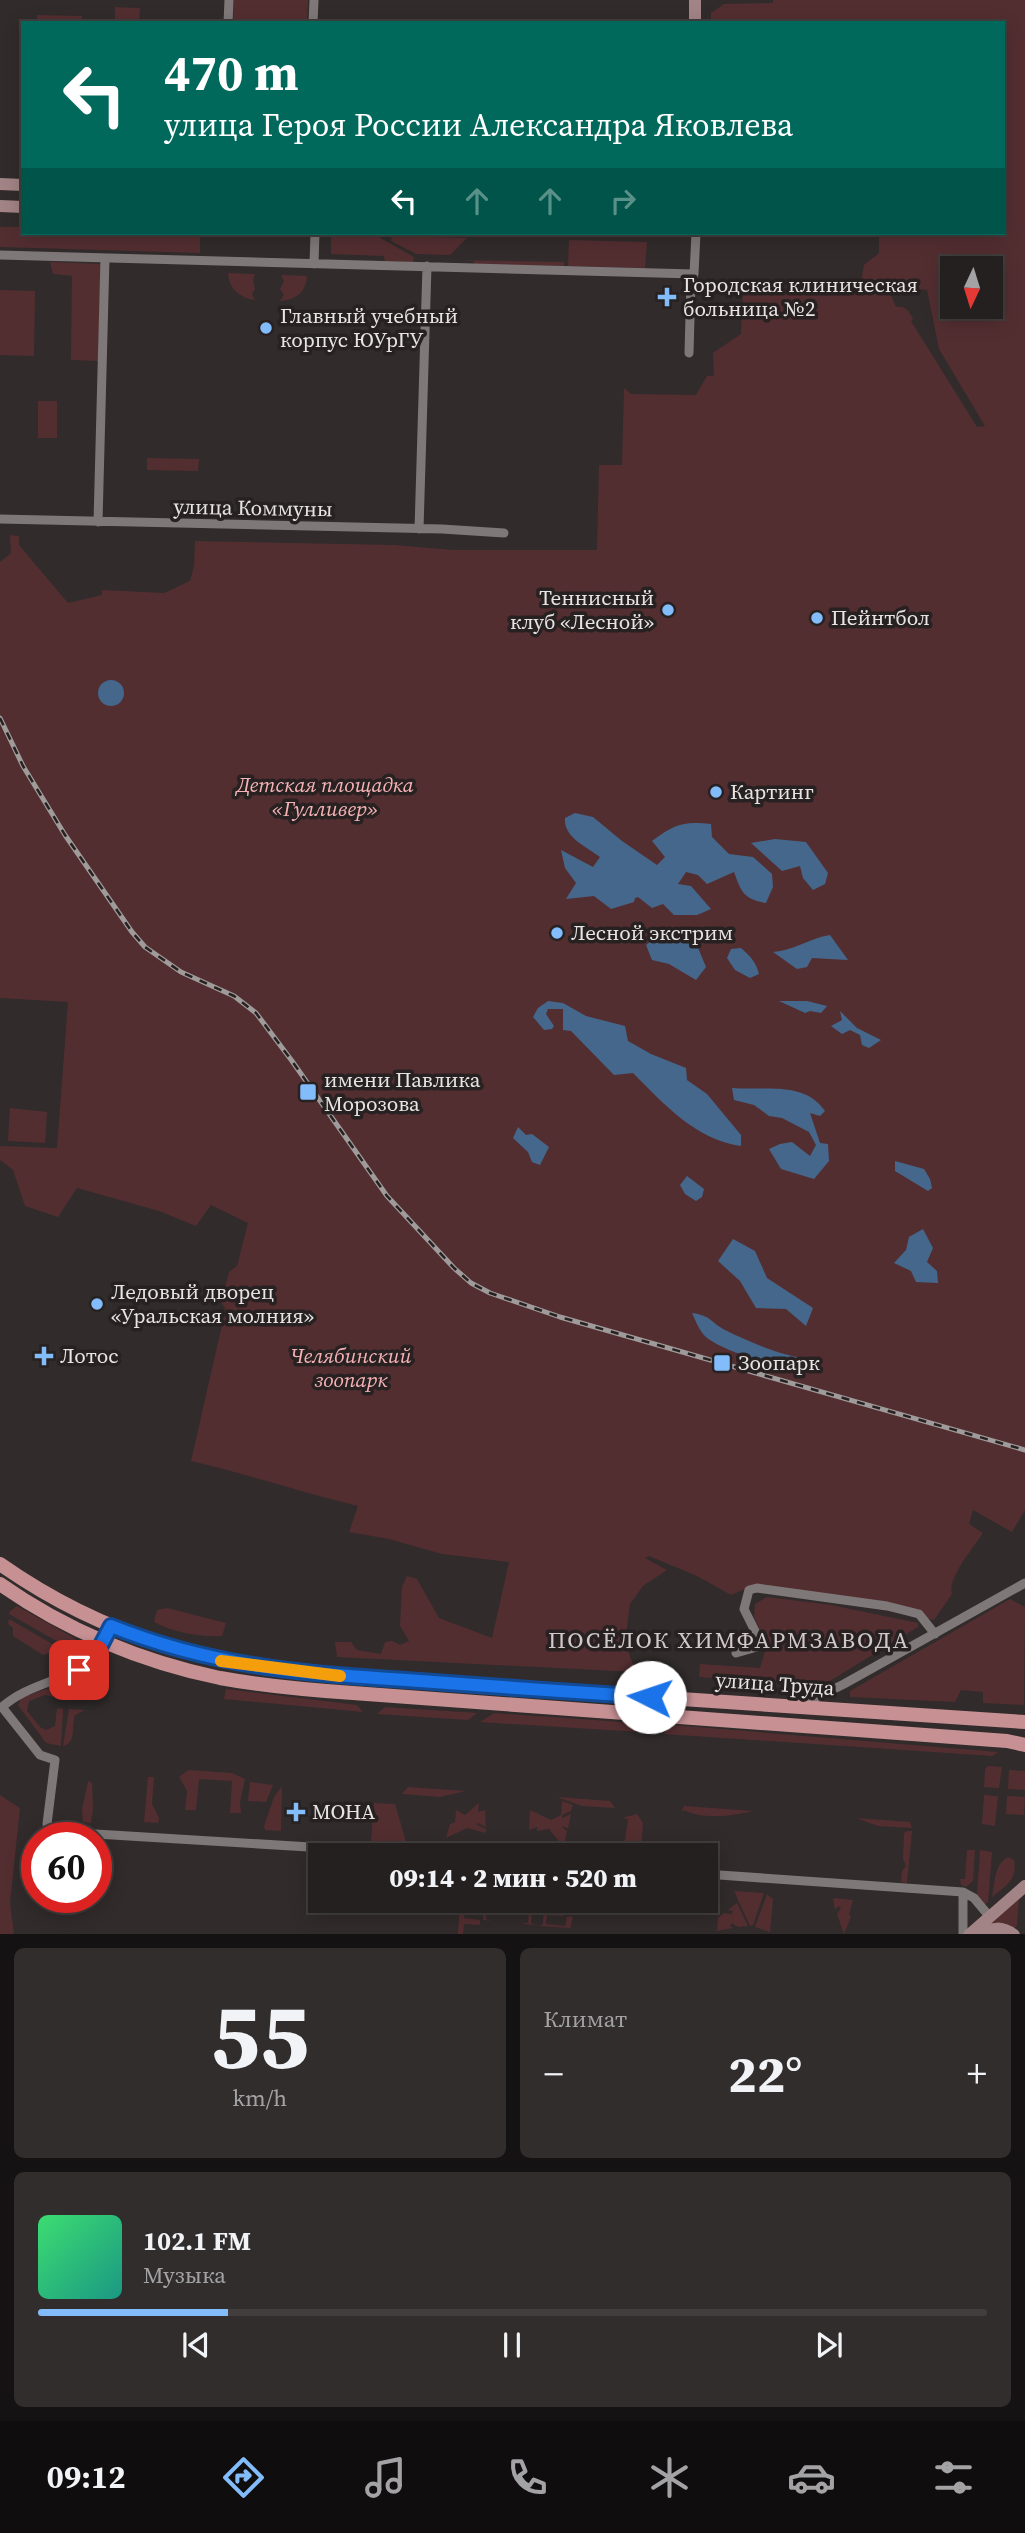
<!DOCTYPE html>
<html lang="ru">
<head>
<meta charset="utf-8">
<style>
  :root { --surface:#252020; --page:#312d2d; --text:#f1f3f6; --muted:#a3a3a5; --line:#423e3e; --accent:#83bcfb }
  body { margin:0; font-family:"Source Serif 4",serif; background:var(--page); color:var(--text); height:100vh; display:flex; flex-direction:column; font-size:26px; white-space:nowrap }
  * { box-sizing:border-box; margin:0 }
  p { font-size:23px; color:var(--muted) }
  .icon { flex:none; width:38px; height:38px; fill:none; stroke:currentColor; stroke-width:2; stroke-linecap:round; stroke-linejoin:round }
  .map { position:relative; height:1934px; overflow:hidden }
  .details { display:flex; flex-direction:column; gap:14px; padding:14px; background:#141212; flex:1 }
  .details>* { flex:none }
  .guide { position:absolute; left:21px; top:21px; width:984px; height:214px; border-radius:0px; box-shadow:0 4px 18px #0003,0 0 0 2px var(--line); background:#00695c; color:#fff; overflow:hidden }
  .needle { width:46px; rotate:184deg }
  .controls { position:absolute; left:940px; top:256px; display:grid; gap:14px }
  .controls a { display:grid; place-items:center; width:63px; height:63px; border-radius:0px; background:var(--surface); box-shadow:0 4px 18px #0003,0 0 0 2px var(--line); font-size:35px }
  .speed { position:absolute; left:21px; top:1822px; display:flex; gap:14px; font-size:35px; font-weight:700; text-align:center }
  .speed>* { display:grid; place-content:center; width:91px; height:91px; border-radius:50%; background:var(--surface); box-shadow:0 4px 18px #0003,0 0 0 2px var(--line); line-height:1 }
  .speed .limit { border:10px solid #d22; background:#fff; color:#111 }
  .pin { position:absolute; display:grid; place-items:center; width:60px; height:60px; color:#fff; margin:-30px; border-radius:14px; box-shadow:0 4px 10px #0006 }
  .me { position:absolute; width:77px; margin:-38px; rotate:274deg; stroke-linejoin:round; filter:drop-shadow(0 0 5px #0008) }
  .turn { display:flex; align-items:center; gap:24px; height:147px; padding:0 28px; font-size:32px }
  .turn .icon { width:91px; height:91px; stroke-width:2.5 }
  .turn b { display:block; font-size:49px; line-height:60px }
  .lanes { display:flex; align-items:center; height:66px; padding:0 28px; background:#0003; justify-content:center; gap:35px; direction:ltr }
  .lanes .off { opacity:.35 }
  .big { font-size:52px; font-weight:800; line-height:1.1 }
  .details .widget { flex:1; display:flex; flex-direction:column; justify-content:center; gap:10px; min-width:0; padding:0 24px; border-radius:10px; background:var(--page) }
  .details .dial { align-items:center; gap:0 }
  .dial b { font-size:91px; line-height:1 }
  .song { display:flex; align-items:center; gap:21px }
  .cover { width:84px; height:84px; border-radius:10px; background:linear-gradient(135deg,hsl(140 70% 55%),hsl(170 70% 35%)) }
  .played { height:7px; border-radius:4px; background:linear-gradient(90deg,var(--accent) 20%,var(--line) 20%) }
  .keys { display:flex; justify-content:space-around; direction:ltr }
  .heat { display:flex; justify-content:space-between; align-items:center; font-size:38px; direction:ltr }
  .details .tiles { flex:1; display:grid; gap:14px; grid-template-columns:1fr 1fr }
  .widget:last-child { grid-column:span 2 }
  .trip { position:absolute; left:308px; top:1843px; width:410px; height:70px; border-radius:0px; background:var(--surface); box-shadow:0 4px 18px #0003,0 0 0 2px var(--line); font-weight:800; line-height:70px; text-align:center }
  .tabs { display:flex; height:112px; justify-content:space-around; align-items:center; background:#0f0d0d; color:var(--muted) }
  .tabs .icon { width:49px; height:49px }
  .tabs .on { color:var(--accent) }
  .tabs b { font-size:32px; color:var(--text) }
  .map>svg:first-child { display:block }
</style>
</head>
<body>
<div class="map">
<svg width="1025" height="1935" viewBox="0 0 1025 1935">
  <rect width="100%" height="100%" fill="#312b2b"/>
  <path fill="#532e31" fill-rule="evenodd" d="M234,0h74l-1,23h-74z
    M773,0h252v1510l-13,22 -39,-22 -4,14 14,9c-9,14 -36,45 -31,61l-18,26 -177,-36 -26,11 -34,-19 -48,-20 -4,2 22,12 -24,16 -13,18 -5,39 11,29 -299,-15 -2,-15h16l6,8 24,4 4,-12 7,-1 8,4 9,-4 -9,-15 2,-39 5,-11 10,3 22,39 53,20 17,-76 -67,-8 -53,-15 -40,-7 9,-26c-57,-14 -111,-32 -167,-45l31,-136 3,-2 -3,-4 4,-2 -3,-5 3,-2 -5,-8 8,-30 8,-6 11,-43 -37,-18 -15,21 -37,-15 -82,-23 -19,29 -33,-11 -12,-36 -13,-10v-14l57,2 11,-146 -68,-4v-436l11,-9 -1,-18 9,1v9l49,58 34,-8v-5l62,3 26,-12 4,-15 1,-25 199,4 60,5h143l2,-85h23l2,-77 7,6 65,1 11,-19h7l-1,-23 28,-19 2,-45 116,3 3,-4 28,5 6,14c10,-1 13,4 17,12l-2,2 66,106 8,-1 -46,-77 -12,-59 -66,-8 3,-17 15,-12v-20h124v-210h-292v-10l13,-9 49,-1zM952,268h38v38h-38z
    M115,7l25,1 -1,15h-24z
    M37,15l45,1v7h-45z
    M0,227h23v6h177v20l-200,-6z
    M331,234l46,2 37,21 -1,5 -28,-1 -1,-5 -53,-2z
    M392,236l75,2 -17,17 -34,-1 -25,-13z
    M569,240l78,2 -2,26 -77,-2z
    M452,260l112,2v4l-90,-2v-4z
    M50,262l51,2 -3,97 -27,-1 1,-84 -19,-2z
    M228,273l27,1 -2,6 2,9 -3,5 3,6c-15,-2 -26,-11 -27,-27z
    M281,275l26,1c-1,16 -11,24 -27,25l4,-6 -4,-6 4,-8z
    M0,290l35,1 -1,65 -34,-1z
    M38,401h19v37h-19z
    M147,458l52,1 -1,12 -51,-1z
    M10,1108l37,4 -2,31 -37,-2z
    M767,1597l64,8 87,18v4l-98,60 -121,-10 1,-13 60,4 7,-24 -13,-27 1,-13z
    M1010,1599l15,8 -1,98 -41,-2v-11l-22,-2 -6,12 -105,-5v-6z
    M17,1606l59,33 -3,6 -6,2 -58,-33 1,-3z
    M167,1608l59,15 -4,13c-23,1 -47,-3 -68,-14l3,-12z
    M9,1619l52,30 -18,6 -30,-19v-8l-5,-4z
    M46,1689l6,1 1,7 -8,-2 -16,6 -2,10 13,16 6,3 9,-4 2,-18 6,1 -2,37 -15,-3 -28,-38 3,-7z
    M226,1689l131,16 6,7 -139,-13z
    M385,1707l92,6 -9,7 -91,-6z
    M69,1709l16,1 -10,5c-4,11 2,28 -12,31z
    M494,1713l156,11 6,9 -176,-11z
    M673,1725l325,27 -5,4 -329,-22 3,-5z
    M988,1766l14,1 -3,21 -15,-1 1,-18z
    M188,1770l44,3 13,6 -5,23 1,11h-11l2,-32 -33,-2 -3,31h-11l2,-19 -8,-14z
    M1009,1770l16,1v19l-17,-1z
    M148,1777h6l-2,27 7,14 -1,5 -14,-1z
    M88,1781l4,2 1,25 -2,15 -8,-1 -1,-12z
    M250,1782l23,3 -7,17 -18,-1z
    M282,1786l-1,45 -16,-1 -1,-4 10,-29z
    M408,1787l58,4 -26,6 -38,-3z
    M0,1795l20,13 -10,95 4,31h-14z
    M984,1795l14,1 -3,30 -13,-2z
    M1007,1796l18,1 -1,18 -18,-1z
    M557,1797l53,4 5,7 -33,-2z
    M562,1801l11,4 -2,6 -9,4v3l9,-4 -3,14 -7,-2 6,5 -3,16 -15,-18 -12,2v-4l-8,3 1,-20 21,10 10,-5z
    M374,1803l21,1 12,41 -36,-4z
    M479,1803l-1,9 7,-2 1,17 -8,-4 -1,2 9,4v4l-19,-5 -21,10 4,-14 5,-2 1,-12 9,5z
    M684,1806l69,5c-20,5 -50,9 -69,-1l-3,2z
    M637,1814l6,9 -2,31 -22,1 1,-9 5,-6 3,-21 -6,-1z
    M856,1818l54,4 2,6 -34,-2z
    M907,1831h5l-5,52 -6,-1 1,-11 4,-5 -3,-8 1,-25z
    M967,1850h8l-2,31 -7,6 -5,-2 -1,-6h5z
    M980,1850l12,2 -4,50 -5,4 -6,-10z
    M1008,1857l6,3c4,20 -9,26 -22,37 3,-14 2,-33 16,-40z
    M734,1891l30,2 -11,32 -3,1z
    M767,1894l6,5 -3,33 -15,-5z
    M833,1898l20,2 -4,14 2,3 -7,17 -7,-20 4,-6 -3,-2 -3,4z
    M1019,1898l-2,27 -2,3 -12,-5 -17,1z
    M460,1901h27l-1,18 5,2 -8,-1 1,-17 -19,-1 -1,16 16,2v5l-16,-1 -1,10h-5z
    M524,1901h85v5l-27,-1 -8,8h-7l1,-10 -20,-1 -1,9 16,2v3l-16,-1 -1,9 19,2 2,-10 6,1 -3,11 -31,-2 4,-2 1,-22h-11l-2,21 5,2 -12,-1 -1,-1h5l2,-22z
    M737,1903l11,23 -10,1 -6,-4 -2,3 3,2 -16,3 1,-13 6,-5 8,1 1,-3 -5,-1z"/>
  <path fill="#45678c" d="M98 693a13 13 0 1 1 26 0a13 13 0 1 1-26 0Z
    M575,813l18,4 29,24 35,24 8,-8 -13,-16c23,-17 31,-20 59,-17l1,13 17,17 24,3 19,17 1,13 -7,16c-23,-4 -25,-12 -32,-31l-27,12 -9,-9 -12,-3 -8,12 13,2 20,23 -14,6h-23l-11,-11 -11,4 -14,-11 -3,1 -1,4 -23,7 -17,-13 -28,3 10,-16 -11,-15 -4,-18 32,17 7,-10c-13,-10 -37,-20 -35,-39z
    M775,839l31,3 22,31 -3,11 -12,6 -10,-12 -3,-12 -18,5 -31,-28z
    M662,932l15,8 19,3 10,24 -10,13 -27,-16 -17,-4 -6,-15z
    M830,935l18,25 -36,-2 -5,9 -10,2 -24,-17c20,-1 37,-14 57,-17z
    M741,948c9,8 15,14 18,26l-9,4 -15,-8 -8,-12 4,-9z
    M548,1001l15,2 23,13 39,10 3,15 23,13 35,14 1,12 20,14 34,41v11c-46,-7 -76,-41 -108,-73l-19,2 -43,-44 -8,-1v-21h-15l-2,5 8,12 -2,3 -8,1 -11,-13 5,-9z
    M779,1001h28l20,5 -6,7 -11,-2 -5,2z
    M840,1011l17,17 24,12 -12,8 -7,-3 -2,-10 -10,-5 -8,4 -11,-8 11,-6z
    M732,1088c32,3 72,-8 93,23l-5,5 -10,-3 10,30 8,1 1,17 -15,18 -33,-10 -12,-20 11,-5 12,-2 18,14 6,-11 -7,-13 -27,-14 -13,-2 -15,-11 -20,-5z
    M518,1127l8,8 6,-1 17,13 -9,18 -8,-3 -4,-10 -15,-14z
    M895,1161l29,8 6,10 2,9 -4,3 -33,-20z
    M687,1176l17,13 -2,8 -6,4 -11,-7 -5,-9z
    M923,1229l10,19 -6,14 10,9 1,12 -22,-1 -5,-11 -17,-8 12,-13 3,-13z
    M733,1239l22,12 12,27 46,30 -7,18 -20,-17 -30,-1 -16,-27 -22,-20z
    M692,1313c20,3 18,9 33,17 31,15 61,28 95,30l-4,6c-32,1 -78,-8 -106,-26 -9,-5 -14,-18 -18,-27z"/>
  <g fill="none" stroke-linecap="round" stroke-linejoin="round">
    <path stroke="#7f7878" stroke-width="9" d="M228,23l1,-23
      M313,23l1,-23
      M0,255l694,19
      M314,264l1,-31
      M689,353l2,-71 3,-8 2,-41
      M0,519l442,10 62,4
      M98,522l7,-264
      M419,529l8,-263
      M104,1641c-27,44 -68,36 -102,66l38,48 15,5 -8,64 2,5 14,3 378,23
      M736,1653l21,-6 2,-8 -15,-30 5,-19 8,-2 130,18 32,8 16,20
      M794,1702l20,-3 30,-15 181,-101
      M705,1874l258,18 11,6 15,18
      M963,1892v43"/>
    <path stroke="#a38486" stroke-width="12" d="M695,23v-23
      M0,184l23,1
      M0,206l23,1
      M969,1935l56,-49
      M980,1935c12,-8 22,-9 34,0"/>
    <path stroke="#c79194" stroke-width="14" d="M0,1564c107,75 209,100 337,112l688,46
      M0,1584c65,46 142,78 220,94 44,8 89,12 133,15l654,48 18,4"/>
    <defs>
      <path id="rail" d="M0,718l23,48 42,69 67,97 13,15 36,25 53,24 22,17 36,48 95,135 67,72 17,15 19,10 70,24 465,133"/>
    </defs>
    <use href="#rail" stroke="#a09b9b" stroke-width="5"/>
    <use href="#rail" stroke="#272121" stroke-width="2.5" stroke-dasharray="8" stroke-linecap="butt"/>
  </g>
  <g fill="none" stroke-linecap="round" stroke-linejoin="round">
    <defs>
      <path id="route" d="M79,1670l19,-19 13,-25c104,42 199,48 309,55 77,6 153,11 230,16"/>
    </defs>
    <use href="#route" stroke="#114b97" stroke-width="18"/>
    <use href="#route" stroke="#1a73e8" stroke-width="12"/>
    <path stroke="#f59e0b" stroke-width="12" d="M221,1661l119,15"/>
  </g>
  <g fill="#83bcfb" stroke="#272121" stroke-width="2.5">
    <path d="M663.5 286.5h7v7h7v7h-7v7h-7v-7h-7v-7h7z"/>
    <circle cx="266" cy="328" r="7"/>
    <circle cx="668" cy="610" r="7"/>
    <circle cx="817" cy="618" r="7"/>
    <circle cx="716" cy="792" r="7"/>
    <circle cx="557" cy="933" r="7"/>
    <rect x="299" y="1083" width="18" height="18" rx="3.5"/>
    <circle cx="97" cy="1304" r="7"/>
    <path d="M40.5 1345.5h7v7h7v7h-7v7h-7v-7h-7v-7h7z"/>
    <rect x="713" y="1354" width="18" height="18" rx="3.5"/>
    <path d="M292.5 1801.5h7v7h7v7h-7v7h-7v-7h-7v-7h7z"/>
  </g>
  <g text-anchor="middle" stroke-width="7" stroke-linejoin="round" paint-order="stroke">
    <g font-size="21" fill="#e8e4e4" stroke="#272121" text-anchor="start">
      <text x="683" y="292">Городская клиническая<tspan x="683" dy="24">больница №2</tspan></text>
      <text x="280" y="323">Главный учебный<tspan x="280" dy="24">корпус ЮУрГУ</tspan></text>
      <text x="654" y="605" text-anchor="end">Теннисный<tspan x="654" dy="24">клуб «Лесной»</tspan></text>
      <text x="831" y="625">Пейнтбол</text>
      <text x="730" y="799">Картинг</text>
      <text x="571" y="940">Лесной экстрим</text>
      <text x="324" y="1087">имени Павлика<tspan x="324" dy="24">Морозова</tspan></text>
      <text x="111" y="1299">Ледовый дворец<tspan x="111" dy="24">«Уральская молния»</tspan></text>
      <text x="60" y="1363">Лотос</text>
      <text x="738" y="1370">Зоопарк</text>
      <text x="312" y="1819">МОНА</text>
    </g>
    <g font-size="21" fill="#e8e4e4" stroke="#272121">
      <text transform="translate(253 508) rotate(1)" y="7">улица Коммуны</text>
      <text transform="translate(775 1684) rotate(4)" y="7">улица Труда</text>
    </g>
    <g font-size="21" font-style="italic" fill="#f7b2b6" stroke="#272121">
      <text x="325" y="792">Детская площадка<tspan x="325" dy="24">«Гулливер»</tspan></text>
      <text x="351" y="1363">Челябинский<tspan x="351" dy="24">зоопарк</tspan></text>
    </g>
    <g font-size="23" letter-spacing="2" fill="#d1c8c9" stroke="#272121">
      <text x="729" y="1648">ПОСЁЛОК ХИМФАРМЗАВОДА</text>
    </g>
  </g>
</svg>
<div class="controls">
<a><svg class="needle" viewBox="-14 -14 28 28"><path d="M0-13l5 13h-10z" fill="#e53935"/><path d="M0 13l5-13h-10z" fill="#a3a3a5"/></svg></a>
</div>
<div class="speed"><div class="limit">60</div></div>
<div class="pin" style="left:79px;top:1670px;background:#d93025"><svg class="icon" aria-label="arrive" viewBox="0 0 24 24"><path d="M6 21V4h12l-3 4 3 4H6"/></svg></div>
<svg class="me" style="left:650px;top:1697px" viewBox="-20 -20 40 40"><circle r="19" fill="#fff"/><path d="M0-13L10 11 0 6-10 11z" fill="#1a73e8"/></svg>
<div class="trip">09:14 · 2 мин · 520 m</div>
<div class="guide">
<div class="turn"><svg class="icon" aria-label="left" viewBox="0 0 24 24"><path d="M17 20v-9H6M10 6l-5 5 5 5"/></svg><div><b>470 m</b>улица Героя России Александра Яковлева</div></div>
<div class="lanes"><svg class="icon" aria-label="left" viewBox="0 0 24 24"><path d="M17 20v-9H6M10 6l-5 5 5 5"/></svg><svg class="icon off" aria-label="ahead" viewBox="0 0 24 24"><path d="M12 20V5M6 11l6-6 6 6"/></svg><svg class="icon off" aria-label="ahead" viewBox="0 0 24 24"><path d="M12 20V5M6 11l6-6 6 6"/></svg><svg class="icon off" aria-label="right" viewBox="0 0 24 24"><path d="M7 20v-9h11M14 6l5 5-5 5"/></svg></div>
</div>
</div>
<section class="details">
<div class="tiles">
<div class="widget dial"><b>55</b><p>km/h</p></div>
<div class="widget"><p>Климат</p>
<div class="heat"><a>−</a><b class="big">22°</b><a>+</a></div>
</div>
<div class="widget">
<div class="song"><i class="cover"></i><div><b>102.1 FM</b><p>Музыка</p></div></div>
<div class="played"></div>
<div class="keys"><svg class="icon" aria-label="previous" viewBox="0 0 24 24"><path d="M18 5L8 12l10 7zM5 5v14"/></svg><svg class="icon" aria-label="pause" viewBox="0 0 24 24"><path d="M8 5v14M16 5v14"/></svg><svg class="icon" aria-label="next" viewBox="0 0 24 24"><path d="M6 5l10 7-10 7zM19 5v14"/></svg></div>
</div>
</div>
</section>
<nav class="tabs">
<b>09:12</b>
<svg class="icon on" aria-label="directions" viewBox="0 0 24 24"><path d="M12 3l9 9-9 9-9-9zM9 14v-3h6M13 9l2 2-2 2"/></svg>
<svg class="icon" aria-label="music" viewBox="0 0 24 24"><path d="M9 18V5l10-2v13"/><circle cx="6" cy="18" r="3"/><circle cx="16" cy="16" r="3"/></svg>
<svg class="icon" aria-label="phone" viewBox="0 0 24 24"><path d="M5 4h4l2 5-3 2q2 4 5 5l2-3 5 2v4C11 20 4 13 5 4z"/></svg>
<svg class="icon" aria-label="climate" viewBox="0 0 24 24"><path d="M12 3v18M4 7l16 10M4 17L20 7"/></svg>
<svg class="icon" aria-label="car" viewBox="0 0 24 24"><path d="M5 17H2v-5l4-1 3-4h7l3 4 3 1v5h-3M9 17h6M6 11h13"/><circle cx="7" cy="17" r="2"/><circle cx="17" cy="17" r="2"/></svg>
<svg class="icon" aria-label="filters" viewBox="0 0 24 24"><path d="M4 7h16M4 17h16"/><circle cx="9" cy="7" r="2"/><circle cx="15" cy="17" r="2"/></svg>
</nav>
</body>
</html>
